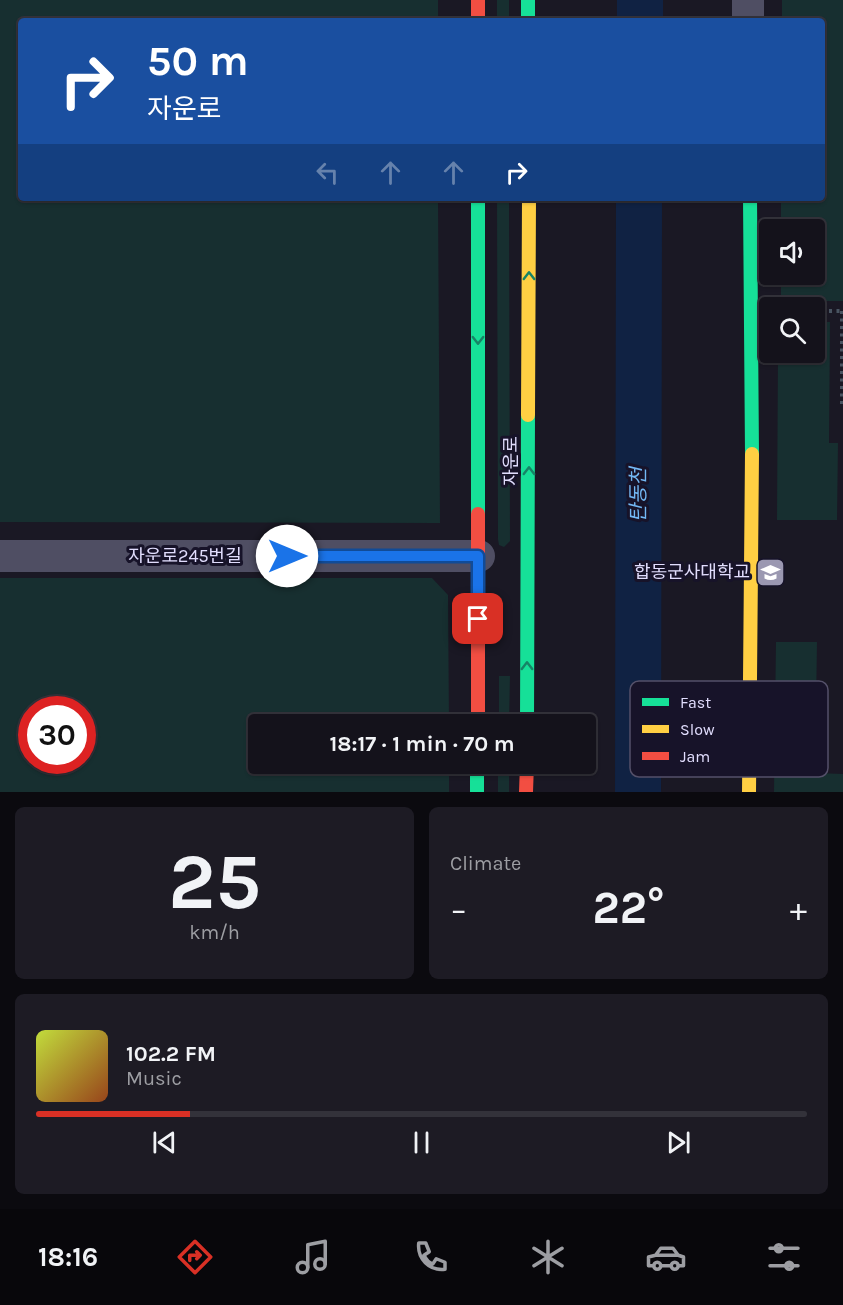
<!DOCTYPE html>
<html lang="en">
<head>
<meta charset="utf-8">
<style>
  :root { --surface:#14121b; --page:#1d1b24; --text:#f1f3f6; --muted:#9d9ea3; --line:#33323a; --accent:#d93025 }
  body { margin:0; font-family:Karla,"Noto Sans KR",sans-serif; background:var(--page); color:var(--text); height:100vh; display:flex; flex-direction:column; font-size:22px; white-space:nowrap }
  * { box-sizing:border-box; margin:0 }
  p { font-size:20px; color:var(--muted) }
  .icon { flex:none; width:33px; height:33px; fill:none; stroke:currentColor; stroke-width:2; stroke-linecap:round; stroke-linejoin:round }
  .map { position:relative; height:792px; overflow:hidden }
  .details { display:flex; flex-direction:column; gap:15px; padding:15px; background:#0b0a0f; flex:1 }
  .details>* { flex:none }
  .hud { position:absolute; left:18px; top:18px; width:807px; height:183px; border-radius:6px; box-shadow:0 2px 4px #0004,0 0 0 2px var(--line); background:#1a4fa0; color:#fff; overflow:hidden }
  .tools { position:absolute; left:759px; top:219px; display:grid; gap:12px }
  .tools a { display:grid; place-items:center; width:66px; height:66px; border-radius:6px; background:var(--surface); box-shadow:0 2px 4px #0004,0 0 0 2px var(--line); font-size:30px }
  .speed { position:absolute; left:18px; top:696px; display:flex; gap:12px; font-size:30px; font-weight:700; text-align:center }
  .speed>* { display:grid; place-content:center; width:78px; height:78px; border-radius:50%; background:var(--surface); box-shadow:0 2px 4px #0004,0 0 0 2px var(--line); line-height:1 }
  .speed .limit { border:9px solid #d22; background:#fff; color:#111 }
  .pin { position:absolute; display:grid; place-items:center; width:51px; height:51px; color:#fff; margin:-26px; border-radius:12px; box-shadow:0 3px 9px #0006 }
  .me { position:absolute; width:66px; margin:-33px; rotate:90deg; stroke-linejoin:round; filter:drop-shadow(0 0 4px #0008) }
  .turn { display:flex; align-items:center; gap:21px; height:126px; padding:0 30px; font-size:27px }
  .turn .icon { width:78px; height:78px; stroke-width:2.5 }
  .turn b { display:block; font-size:42px; line-height:51px }
  .lanes { display:flex; align-items:center; height:57px; padding:0 30px; background:#0003; justify-content:center; gap:30px; direction:ltr }
  .lanes .off { opacity:.35 }
  .big { font-size:45px; font-weight:700; line-height:1.1 }
  .details .tile { flex:1; display:flex; flex-direction:column; justify-content:center; gap:9px; min-width:0; padding:0 21px; border-radius:9px; background:var(--page) }
  .details .dial { align-items:center; gap:0 }
  .dial b { font-size:78px; line-height:1 }
  .song { display:flex; align-items:center; gap:18px }
  .cover { width:72px; height:72px; border-radius:9px; background:linear-gradient(135deg,hsl(70 70% 55%),hsl(20 70% 35%)) }
  .played { height:6px; border-radius:3px; background:linear-gradient(90deg,var(--accent) 20%,var(--line) 20%) }
  .keys { display:flex; justify-content:space-around; direction:ltr }
  .heat { display:flex; justify-content:space-between; align-items:center; font-size:33px; direction:ltr }
  .details .tiles { flex:1; display:grid; gap:15px; grid-template-columns:1fr 1fr }
  .tile:last-child { grid-column:span 2 }
  .trip { position:absolute; left:248px; top:714px; width:348px; height:60px; border-radius:6px; background:var(--surface); box-shadow:0 2px 4px #0004,0 0 0 2px var(--line); font-weight:700; line-height:60px; text-align:center }
  .dock { display:flex; height:96px; justify-content:space-around; align-items:center; background:#08070b; color:var(--muted) }
  .dock .icon { width:42px; height:42px }
  .dock .current { color:var(--accent) }
  .dock b { font-size:27px; color:var(--text) }
  .map>svg:first-child { display:block }
</style>
</head>
<body>
<div class="map">
<svg width="843" height="792" viewBox="0 0 843 792">
  <rect width="100%" height="100%" fill="#1a1824"/>
  <path fill="#172f30" fill-rule="evenodd" d="M0,0h438v21h-417v177h417l2,325 -440,-1z
    M497,0h12v21h-12z
    M782,0h61v301h-62v-26l33,-1v-44l-33,-1v-31h41v-177h-40z
    M497,198h12l1,343 -6,6 -5,-2 -1,-6z
    M815,322h15l-1,121h9l-1,77h-60l1,-167 36,-1z
    M0,578h432l16,17 1,129h-191v40h191v28h-449zM32,710h50v50h-50z
    M776,642h41l-2,131 28,1v18h-69z
    M499,676h11l-1,48h-10z
    M498,764h11v28h-11z"/>
  <g fill="none" stroke-linecap="round" stroke-linejoin="round">
    <path stroke="#102243" stroke-width="46" d="M640,21v-21
      M638,792l1,-594"/>
    <path stroke="#495461" stroke-width="4" stroke-dasharray="3 4.5" stroke-linecap="butt" d="M814,311h29
      M842,311v93"/>
    <path stroke="#4f4e63" stroke-width="32" d="M748,0v21
      M0,556h479"/>
    <path stroke="#16e098" stroke-width="14" d="M528,0v21
      M478,198v316
      M750,198l2,256
      M527,724l1,-309
      M477,764v28"/>
    <path stroke="#ffcf43" stroke-width="14" d="M528,415l1,-217
      M749,792l3,-338"/>
    <path stroke="#f24e42" stroke-width="14" d="M478,0v21
      M478,514v210
      M526,792l1,-28"/>
  </g>
  <defs><path id="oneway-chevron" d="M-2-3.5L2.5 0L-2 3.5" fill="none" stroke-width="1.6" stroke-linecap="round" stroke-linejoin="round" transform="scale(1.5)"/></defs>
  <g stroke="#168466">
    <use href="#oneway-chevron" transform="translate(529 276) rotate(-90)"/>
    <use href="#oneway-chevron" transform="translate(478 340) rotate(90)"/>
    <use href="#oneway-chevron" transform="translate(529 471) rotate(-90)"/>
    <use href="#oneway-chevron" transform="translate(527 666) rotate(-90)"/>
  </g>
  <g fill="none" stroke-linecap="round" stroke-linejoin="round">
    <defs>
      <path id="route" d="M287,556h191v63"/>
    </defs>
    <use href="#route" stroke="#114b97" stroke-width="15"/>
    <use href="#route" stroke="#1a73e8" stroke-width="10"/>
  </g>
  <defs>
    <symbol id="university-square" viewBox="-11 -11 22 22"><rect x="-9" y="-9" width="18" height="18" rx="4" fill="#9b98b1" stroke="#171329"/><path d="M0-5L7-2L0 1L-7-2ZM-4 1L0 2.5L4 1V4Q0 6-4 4Z" fill="#fff"/></symbol>
  </defs>
  <g fill-rule="evenodd">
    <use href="#university-square" x="754" y="556" width="33" height="33"/>
  </g>
  <g text-anchor="middle" stroke-width="6" stroke-linejoin="round" paint-order="stroke">
    <g font-size="18" fill="#e1ddfd" stroke="#171329">
      <text transform="translate(511 461) rotate(-90)" y="6">자운로</text>
      <text x="185" y="562">자운로245번길</text>
    </g>
    <g font-size="18" fill="#e1ddfd" stroke="#171329" text-anchor="end">
      <text x="750" y="578">합동군사대학교</text>
    </g>
    <g font-size="20" font-style="italic" fill="#73b8f5" stroke="#171329">
      <text transform="translate(638 495) rotate(-90)" y="7">탄동천</text>
    </g>
  </g>
  <rect x="630" y="681" width="198" height="96" rx="9" fill="#171329" stroke="#545069" stroke-width="1.5"/>
  <rect x="642" y="698" width="27" height="8" fill="#16e098"/>
  <rect x="642" y="725" width="27" height="8" fill="#ffcf43"/>
  <rect x="642" y="752" width="27" height="8" fill="#f24e42"/>
  <g font-size="16" fill="#e1ddfd">
    <text x="680" y="708">Fast</text>
    <text x="680" y="735">Slow</text>
    <text x="680" y="762">Jam</text>
  </g>
</svg>
<div class="tools">
<a><svg class="icon" aria-label="sound" viewBox="0 0 24 24"><path d="M4 9h4l5-4v14l-5-4H4zM17 9q2 3 0 6"/></svg></a>
<a><svg class="icon" aria-label="search" viewBox="0 0 24 24"><circle cx="10" cy="10" r="6"/><path d="M15 15l6 6"/></svg></a>
</div>
<div class="speed"><div class="limit">30</div></div>
<div class="pin" style="left:478px;top:619px;background:#d93025"><svg class="icon" aria-label="arrive" viewBox="0 0 24 24"><path d="M6 21V4h12l-3 4 3 4H6"/></svg></div>
<svg class="me" style="left:287px;top:556px" viewBox="-20 -20 40 40"><circle r="19" fill="#fff"/><path d="M0-13L10 11 0 6-10 11z" fill="#1a73e8"/></svg>
<div class="trip">18:17 · 1 min · 70 m</div>
<div class="hud">
<div class="turn"><svg class="icon" aria-label="right" viewBox="0 0 24 24"><path d="M7 20v-9h11M14 6l5 5-5 5"/></svg><div><b>50 m</b>자운로</div></div>
<div class="lanes"><svg class="icon off" aria-label="left" viewBox="0 0 24 24"><path d="M17 20v-9H6M10 6l-5 5 5 5"/></svg><svg class="icon off" aria-label="ahead" viewBox="0 0 24 24"><path d="M12 20V5M6 11l6-6 6 6"/></svg><svg class="icon off" aria-label="ahead" viewBox="0 0 24 24"><path d="M12 20V5M6 11l6-6 6 6"/></svg><svg class="icon" aria-label="right" viewBox="0 0 24 24"><path d="M7 20v-9h11M14 6l5 5-5 5"/></svg></div>
</div>
</div>
<section class="details">
<div class="tiles">
<div class="tile dial"><b>25</b><p>km/h</p></div>
<div class="tile"><p>Climate</p>
<div class="heat"><a>−</a><b class="big">22°</b><a>+</a></div>
</div>
<div class="tile">
<div class="song"><i class="cover"></i><div><b>102.2 FM</b><p>Music</p></div></div>
<div class="played"></div>
<div class="keys"><svg class="icon" aria-label="previous" viewBox="0 0 24 24"><path d="M18 5L8 12l10 7zM5 5v14"/></svg><svg class="icon" aria-label="pause" viewBox="0 0 24 24"><path d="M8 5v14M16 5v14"/></svg><svg class="icon" aria-label="next" viewBox="0 0 24 24"><path d="M6 5l10 7-10 7zM19 5v14"/></svg></div>
</div>
</div>
</section>
<nav class="dock">
<b>18:16</b>
<svg class="icon current" aria-label="directions" viewBox="0 0 24 24"><path d="M12 3l9 9-9 9-9-9zM9 14v-3h6M13 9l2 2-2 2"/></svg>
<svg class="icon" aria-label="music" viewBox="0 0 24 24"><path d="M9 18V5l10-2v13"/><circle cx="6" cy="18" r="3"/><circle cx="16" cy="16" r="3"/></svg>
<svg class="icon" aria-label="phone" viewBox="0 0 24 24"><path d="M5 4h4l2 5-3 2q2 4 5 5l2-3 5 2v4C11 20 4 13 5 4z"/></svg>
<svg class="icon" aria-label="climate" viewBox="0 0 24 24"><path d="M12 3v18M4 7l16 10M4 17L20 7"/></svg>
<svg class="icon" aria-label="car" viewBox="0 0 24 24"><path d="M5 17H2v-5l4-1 3-4h7l3 4 3 1v5h-3M9 17h6M6 11h13"/><circle cx="7" cy="17" r="2"/><circle cx="17" cy="17" r="2"/></svg>
<svg class="icon" aria-label="filters" viewBox="0 0 24 24"><path d="M4 7h16M4 17h16"/><circle cx="9" cy="7" r="2"/><circle cx="15" cy="17" r="2"/></svg>
</nav>
</body>
</html>
